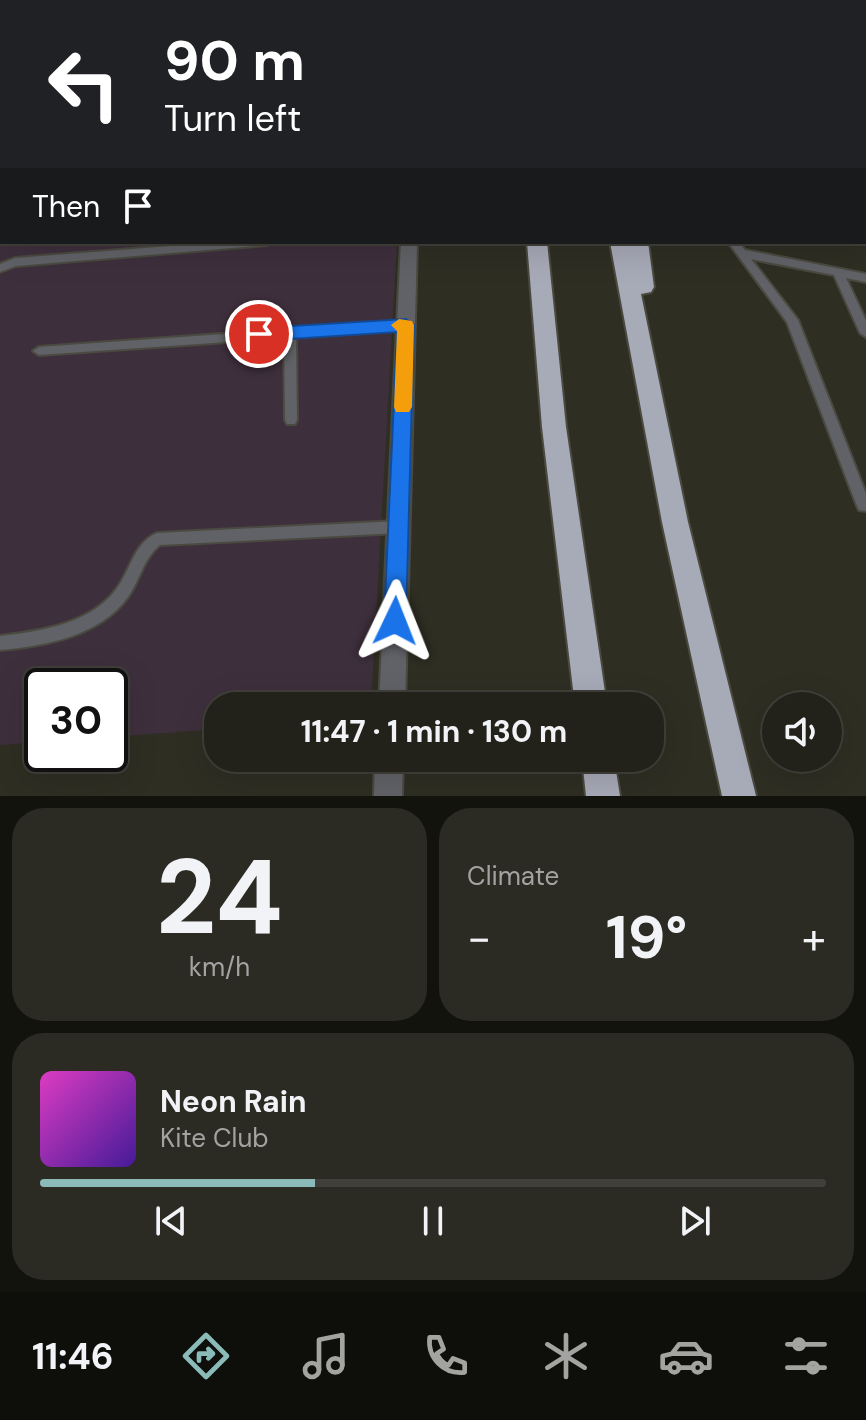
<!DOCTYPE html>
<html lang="en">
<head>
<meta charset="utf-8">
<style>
  :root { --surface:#23221a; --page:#2b2a23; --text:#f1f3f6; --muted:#a3a4a2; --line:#403f39; --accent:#8bbbb9 }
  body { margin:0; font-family:"DM Sans",sans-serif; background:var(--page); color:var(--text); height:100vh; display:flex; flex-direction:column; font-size:30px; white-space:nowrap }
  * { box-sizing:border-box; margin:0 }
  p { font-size:26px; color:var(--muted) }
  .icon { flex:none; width:44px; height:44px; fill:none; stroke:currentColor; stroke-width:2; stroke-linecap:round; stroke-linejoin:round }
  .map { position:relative; height:796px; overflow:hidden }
  .panel { display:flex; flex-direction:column; gap:12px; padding:12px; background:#13130e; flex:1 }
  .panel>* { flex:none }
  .hud { position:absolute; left:0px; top:0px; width:866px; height:244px; box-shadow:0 8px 32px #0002,0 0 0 2px var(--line); background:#202124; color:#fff; overflow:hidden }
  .fabs { position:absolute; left:762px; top:692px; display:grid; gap:16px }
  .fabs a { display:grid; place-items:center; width:80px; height:80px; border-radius:50%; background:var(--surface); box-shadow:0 8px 32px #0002,0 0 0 2px var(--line); font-size:40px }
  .speed { position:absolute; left:24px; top:668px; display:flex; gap:16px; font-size:40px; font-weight:700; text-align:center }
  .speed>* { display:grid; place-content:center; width:104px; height:104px; border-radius:50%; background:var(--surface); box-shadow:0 8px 32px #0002,0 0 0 2px var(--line); line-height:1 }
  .speed .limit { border:4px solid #111; border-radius:12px; background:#fff; color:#111 }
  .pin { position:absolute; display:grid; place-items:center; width:68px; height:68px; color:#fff; margin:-34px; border:4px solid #fff; border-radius:50%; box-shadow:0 2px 8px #0007 }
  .me { position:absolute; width:88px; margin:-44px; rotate:2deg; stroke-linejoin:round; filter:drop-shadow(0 0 6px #0008) }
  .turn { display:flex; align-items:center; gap:28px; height:168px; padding:0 32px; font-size:36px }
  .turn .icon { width:104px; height:104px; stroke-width:2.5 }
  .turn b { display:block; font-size:56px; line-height:68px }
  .then { display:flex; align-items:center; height:76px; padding:0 32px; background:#0003; gap:16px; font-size:30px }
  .big { font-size:60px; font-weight:700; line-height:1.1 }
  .panel .card { flex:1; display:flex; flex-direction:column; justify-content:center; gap:12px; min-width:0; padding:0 28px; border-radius:32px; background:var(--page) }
  .panel .dial { align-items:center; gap:0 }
  .dial b { font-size:104px; line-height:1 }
  .song { display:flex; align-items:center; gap:24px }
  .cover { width:96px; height:96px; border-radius:12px; background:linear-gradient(135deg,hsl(310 70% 55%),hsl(260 70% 35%)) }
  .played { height:8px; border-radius:4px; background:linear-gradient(90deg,var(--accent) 35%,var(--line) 35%) }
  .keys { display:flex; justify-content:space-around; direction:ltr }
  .heat { display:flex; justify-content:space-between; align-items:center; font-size:44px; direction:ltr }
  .panel .tiles { flex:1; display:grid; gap:12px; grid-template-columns:1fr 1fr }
  .card:last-child { grid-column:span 2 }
  .trip { position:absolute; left:204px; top:692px; width:460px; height:80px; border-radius:32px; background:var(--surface); box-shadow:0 8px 32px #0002,0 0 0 2px var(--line); font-weight:700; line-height:80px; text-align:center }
  .tabs { display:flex; height:128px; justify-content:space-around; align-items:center; background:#0e0e0a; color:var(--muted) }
  .tabs .icon { width:56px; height:56px }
  .tabs .on { color:var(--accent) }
  .tabs b { font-size:36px; color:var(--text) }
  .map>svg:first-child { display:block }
</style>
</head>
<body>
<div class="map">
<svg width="866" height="796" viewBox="0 0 866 796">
  <rect width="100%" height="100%" fill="#2f2e23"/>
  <path fill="#3e2f3c" d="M0,90l2,152h395l-26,464h-153v23l-108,8v-51h-68v56l-42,3z"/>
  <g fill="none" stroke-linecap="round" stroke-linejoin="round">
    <defs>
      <path id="lane" d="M243,0h8v2h-8z
        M397,0h26l1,1 -30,1z
        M715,0h8l-1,2h-8z
        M767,0h8v2h-8z
        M864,20h2v5h-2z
        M864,156l2,1v6l-2,-1z
        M864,230h2v6h-2z
        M223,242h49l-5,3 -251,21 -16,6v-8l15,-6z
        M728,242h10l7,8 121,24v8l-20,-4 20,43v16l-6,-4 -26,-58 -83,-16 47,61 68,174v17l-7,-1 -2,-4 -70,-184z
        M406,321l6,4 -6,4 -110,8 1,83 -2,4h-8l-2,-4 -1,-82 -245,17 -6,-4 6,-4z
        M398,521l5,2 2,4 -2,4 -5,2 -238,12c-17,14 -20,35 -32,52 -28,39 -83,49 -128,53v-14c43,-5 97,-13 121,-54 11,-18 15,-40 36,-49z"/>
      <path id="street" d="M414,0h12v2h-12z
        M823,0h23l1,2h-23z
        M864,2h2v8h-2z
        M401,242h16l-12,464h-26z
        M375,758h28l-1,38h-28z"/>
      <path id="highway" d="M481,0h14l1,2h-14z
        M522,0h14v2h-14z
        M577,0h14v2h-14z
        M620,0h14v2h-14z
        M527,242h20l19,185 41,279h-32l-33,-279z
        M610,242h38l6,45 -3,5 -10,2 47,228 68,274h-34l-60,-274z
        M582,758h32l6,38h-34z"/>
    </defs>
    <use href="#lane" stroke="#4b4a40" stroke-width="4"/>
    <use href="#street" stroke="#4b4a40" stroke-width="4"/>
    <use href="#highway" stroke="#4b4a40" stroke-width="4"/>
    <use href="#lane" fill="#616267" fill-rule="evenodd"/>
    <use href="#street" fill="#616267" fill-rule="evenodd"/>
    <use href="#highway" fill="#a7aab7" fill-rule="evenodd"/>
  </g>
  <path fill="#1a73e8" stroke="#114b97" stroke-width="2" d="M406,319l8,6 -8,296 -3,8 -8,3 -8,-3 -3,-8 13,-289 -138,9 -9,-7 9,-6z"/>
  <path fill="#f59e0b" d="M399,319l13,2 2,4 -2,82 -3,5h-13l-2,-5 3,-76 -6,-6z"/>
</svg>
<div class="fabs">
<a><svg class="icon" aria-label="sound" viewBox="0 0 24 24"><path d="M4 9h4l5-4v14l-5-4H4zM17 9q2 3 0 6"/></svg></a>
</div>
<div class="speed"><div class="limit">30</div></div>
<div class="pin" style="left:259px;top:334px;background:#d93025"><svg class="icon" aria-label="arrive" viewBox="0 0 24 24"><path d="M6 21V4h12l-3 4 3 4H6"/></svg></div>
<svg class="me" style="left:395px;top:621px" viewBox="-20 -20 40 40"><path d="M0-17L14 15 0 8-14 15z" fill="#1a73e8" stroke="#fff" stroke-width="4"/></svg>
<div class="trip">11:47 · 1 min · 130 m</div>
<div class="hud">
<div class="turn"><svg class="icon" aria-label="left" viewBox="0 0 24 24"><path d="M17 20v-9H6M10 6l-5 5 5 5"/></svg><div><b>90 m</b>Turn left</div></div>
<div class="then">Then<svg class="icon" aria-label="arrive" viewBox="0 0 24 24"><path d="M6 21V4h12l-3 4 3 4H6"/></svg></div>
</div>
</div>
<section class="panel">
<div class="tiles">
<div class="card dial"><b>24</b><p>km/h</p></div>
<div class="card"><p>Climate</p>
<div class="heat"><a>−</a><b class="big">19°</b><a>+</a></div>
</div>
<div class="card">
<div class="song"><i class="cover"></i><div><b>Neon Rain</b><p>Kite Club</p></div></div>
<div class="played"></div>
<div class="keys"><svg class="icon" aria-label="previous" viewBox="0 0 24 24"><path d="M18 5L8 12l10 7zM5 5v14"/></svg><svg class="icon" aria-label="pause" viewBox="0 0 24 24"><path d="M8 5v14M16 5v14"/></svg><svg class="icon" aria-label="next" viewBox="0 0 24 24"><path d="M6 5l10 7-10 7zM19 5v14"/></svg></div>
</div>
</div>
</section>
<nav class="tabs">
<b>11:46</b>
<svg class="icon on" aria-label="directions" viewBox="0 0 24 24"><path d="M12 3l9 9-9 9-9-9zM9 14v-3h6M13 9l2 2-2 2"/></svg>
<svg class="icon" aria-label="music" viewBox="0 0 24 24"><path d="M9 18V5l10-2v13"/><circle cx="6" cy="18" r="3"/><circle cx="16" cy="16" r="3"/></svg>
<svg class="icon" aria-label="phone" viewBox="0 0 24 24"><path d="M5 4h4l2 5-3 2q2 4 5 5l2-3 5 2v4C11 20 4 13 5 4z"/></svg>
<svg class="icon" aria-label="climate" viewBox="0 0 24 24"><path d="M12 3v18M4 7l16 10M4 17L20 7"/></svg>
<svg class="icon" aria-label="car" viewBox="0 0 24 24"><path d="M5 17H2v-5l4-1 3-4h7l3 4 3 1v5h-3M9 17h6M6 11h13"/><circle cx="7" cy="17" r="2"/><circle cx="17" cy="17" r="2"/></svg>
<svg class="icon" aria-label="filters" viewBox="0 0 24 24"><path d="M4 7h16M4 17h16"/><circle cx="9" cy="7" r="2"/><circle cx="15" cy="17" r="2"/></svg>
</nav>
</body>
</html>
